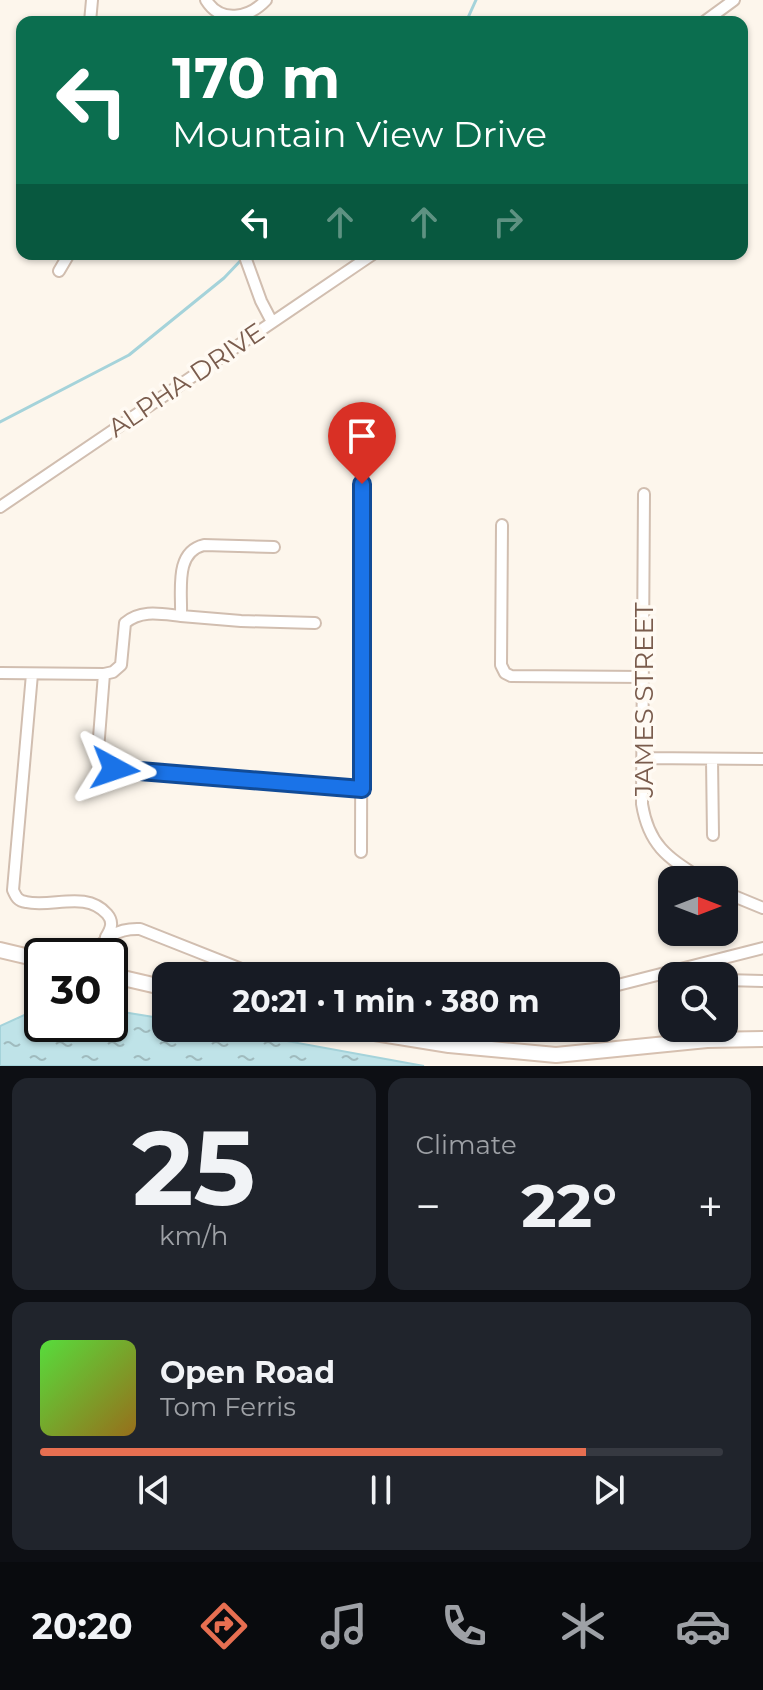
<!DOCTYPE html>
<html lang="en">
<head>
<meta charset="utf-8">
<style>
  :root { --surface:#171b24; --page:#20242c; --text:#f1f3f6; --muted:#9ea1a6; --line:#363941; --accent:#e76f51 }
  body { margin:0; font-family:Montserrat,sans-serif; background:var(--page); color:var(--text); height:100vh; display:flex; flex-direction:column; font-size:30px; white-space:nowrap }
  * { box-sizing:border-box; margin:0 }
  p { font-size:26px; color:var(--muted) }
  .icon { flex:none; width:44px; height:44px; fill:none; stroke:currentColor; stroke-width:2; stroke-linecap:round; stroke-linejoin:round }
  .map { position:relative; height:1066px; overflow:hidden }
  .sheet { display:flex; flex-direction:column; gap:12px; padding:12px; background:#0d0f14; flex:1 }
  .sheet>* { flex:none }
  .hud { position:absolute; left:16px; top:16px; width:732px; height:244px; border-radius:16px; box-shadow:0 2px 6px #0004; background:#0b6e4f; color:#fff; overflow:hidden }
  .needle { width:52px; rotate:90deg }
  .tools { position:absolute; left:658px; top:866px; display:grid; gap:16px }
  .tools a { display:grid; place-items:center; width:80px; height:80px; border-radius:16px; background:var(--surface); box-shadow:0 2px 6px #0004; font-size:40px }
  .speed { position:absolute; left:24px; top:938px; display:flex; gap:16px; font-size:40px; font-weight:700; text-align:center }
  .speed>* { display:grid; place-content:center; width:104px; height:104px; border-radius:50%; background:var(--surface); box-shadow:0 2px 6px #0004; line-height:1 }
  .speed .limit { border:4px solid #111; border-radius:12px; background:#fff; color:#111 }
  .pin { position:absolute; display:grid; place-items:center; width:68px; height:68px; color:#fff; margin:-82px -34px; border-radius:50% 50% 50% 0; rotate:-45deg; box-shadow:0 0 8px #0007 }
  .pin .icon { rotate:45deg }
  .me { position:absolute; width:88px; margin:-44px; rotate:95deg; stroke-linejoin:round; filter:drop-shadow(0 0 6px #0008) }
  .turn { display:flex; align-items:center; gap:28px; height:168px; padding:0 24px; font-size:36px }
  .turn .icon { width:104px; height:104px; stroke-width:2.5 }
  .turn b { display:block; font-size:56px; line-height:68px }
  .lanes { display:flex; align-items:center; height:76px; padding:0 24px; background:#0003; justify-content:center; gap:40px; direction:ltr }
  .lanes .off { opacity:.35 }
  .big { font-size:60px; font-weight:700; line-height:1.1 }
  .sheet .widget { flex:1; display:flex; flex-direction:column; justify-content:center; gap:12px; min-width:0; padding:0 28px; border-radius:16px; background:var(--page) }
  .sheet .dial { align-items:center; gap:0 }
  .dial b { font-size:104px; line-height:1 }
  .song { display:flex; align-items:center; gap:24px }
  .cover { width:96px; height:96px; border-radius:12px; background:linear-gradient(135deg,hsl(110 70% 55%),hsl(40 70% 35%)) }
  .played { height:8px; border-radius:4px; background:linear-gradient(90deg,var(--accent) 80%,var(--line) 80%) }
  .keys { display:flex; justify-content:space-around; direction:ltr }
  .heat { display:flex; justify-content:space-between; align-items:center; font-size:44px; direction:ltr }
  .sheet .tiles { flex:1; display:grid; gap:12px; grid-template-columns:1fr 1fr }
  .widget:last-child { grid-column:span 2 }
  .trip { position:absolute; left:152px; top:962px; width:468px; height:80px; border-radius:16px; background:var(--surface); box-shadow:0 2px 6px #0004; font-weight:700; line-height:80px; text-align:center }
  .menu { display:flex; height:128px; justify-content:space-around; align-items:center; background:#090b0e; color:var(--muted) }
  .menu .icon { width:56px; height:56px }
  .menu .current { color:var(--accent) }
  .menu b { font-size:36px; color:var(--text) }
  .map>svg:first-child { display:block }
</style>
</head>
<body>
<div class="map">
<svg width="763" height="1066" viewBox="0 0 763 1066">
  <defs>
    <pattern id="water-ripples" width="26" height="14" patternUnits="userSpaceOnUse" patternTransform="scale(2)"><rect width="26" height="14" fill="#bfe3e8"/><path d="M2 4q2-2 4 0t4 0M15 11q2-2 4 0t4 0" fill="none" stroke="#a0bbbe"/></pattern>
  </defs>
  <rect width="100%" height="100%" fill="#fdf6ec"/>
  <path fill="url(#water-ripples)" stroke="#a5d3da" stroke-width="2" d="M42,1007v17h68v-14l56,9v9h49l209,38h-424v-40z"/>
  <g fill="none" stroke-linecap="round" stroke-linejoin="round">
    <path stroke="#a5d3da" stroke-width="3" d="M466,22l10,-22
      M0,422l129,-67 95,-77 20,-21"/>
    <defs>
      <path id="minor" d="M206,0c15,24 43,18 60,0
        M90,22l2,-22
        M704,22l30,-22
        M244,254l17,47 11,21
        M59,271l10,-17
        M644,494l-2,310c7,43 27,54 61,76
        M0,507l373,-253
        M502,525l-1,140 4,8 6,3 133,1
        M181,616l60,5 74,2
        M0,673l104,1 9,-2 8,-7 4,-42c16,-14 37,-9 56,-7 1,-25 -7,-64 23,-71l70,2
        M32,674l-19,216c3,7 5,11 13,12 26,6 60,-12 81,12 7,8 4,15 -1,23
        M104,674l-6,76c2,12 5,15 17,19l247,20
        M642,758l121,1
        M712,759l1,76
        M361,852l1,-368
        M724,892l39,16
        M91,956c14,-18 25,-28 49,-27l119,47
        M724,980l39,1
        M606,988l157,-40"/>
      <path id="secondary" d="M0,950l42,10
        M110,975l56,13
        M344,1028l105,17 107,10 151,-15 56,-1"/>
    </defs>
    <use href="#minor" stroke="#d1beb0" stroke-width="14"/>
    <use href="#secondary" stroke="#d6c0b0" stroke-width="18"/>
    <use href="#minor" stroke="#fff" stroke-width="10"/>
    <use href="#secondary" stroke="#fff" stroke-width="14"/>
  </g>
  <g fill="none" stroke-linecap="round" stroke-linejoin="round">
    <defs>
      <path id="route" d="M115,769l247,20v-305"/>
    </defs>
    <use href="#route" stroke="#114b97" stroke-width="20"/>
    <use href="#route" stroke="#1a73e8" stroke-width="14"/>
  </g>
  <g text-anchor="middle" stroke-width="7" stroke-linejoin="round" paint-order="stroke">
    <g font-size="26" fill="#7a5c4d" stroke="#fffaf3">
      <text transform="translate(186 380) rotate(-34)" y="9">ALPHA DRIVE</text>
      <text transform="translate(644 700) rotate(-90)" y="9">JAMES STREET</text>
    </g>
  </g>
</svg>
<div class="tools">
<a><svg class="needle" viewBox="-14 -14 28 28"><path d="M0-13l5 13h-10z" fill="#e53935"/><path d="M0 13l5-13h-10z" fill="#9ea1a6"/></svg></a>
<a><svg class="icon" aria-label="search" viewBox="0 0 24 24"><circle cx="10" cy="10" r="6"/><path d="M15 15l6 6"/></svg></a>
</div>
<div class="speed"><div class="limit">30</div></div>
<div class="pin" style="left:362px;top:484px;background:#d93025"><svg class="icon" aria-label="arrive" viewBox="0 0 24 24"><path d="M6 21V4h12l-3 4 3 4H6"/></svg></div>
<svg class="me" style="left:115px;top:769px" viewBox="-20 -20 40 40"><path d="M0-17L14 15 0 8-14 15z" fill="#1a73e8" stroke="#fff" stroke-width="4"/></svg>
<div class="trip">20:21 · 1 min · 380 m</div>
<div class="hud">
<div class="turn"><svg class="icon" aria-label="left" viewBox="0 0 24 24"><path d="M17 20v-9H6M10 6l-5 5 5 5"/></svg><div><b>170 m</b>Mountain View Drive</div></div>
<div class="lanes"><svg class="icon" aria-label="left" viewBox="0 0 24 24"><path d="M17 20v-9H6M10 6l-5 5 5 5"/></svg><svg class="icon off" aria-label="ahead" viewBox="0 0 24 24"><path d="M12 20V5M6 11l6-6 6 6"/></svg><svg class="icon off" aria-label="ahead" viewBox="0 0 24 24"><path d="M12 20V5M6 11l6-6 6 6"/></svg><svg class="icon off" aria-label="right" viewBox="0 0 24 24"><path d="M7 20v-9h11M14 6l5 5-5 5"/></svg></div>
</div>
</div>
<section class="sheet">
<div class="tiles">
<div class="widget dial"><b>25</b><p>km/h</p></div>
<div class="widget"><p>Climate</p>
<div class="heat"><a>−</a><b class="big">22°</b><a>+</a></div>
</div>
<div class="widget">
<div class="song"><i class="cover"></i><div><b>Open Road</b><p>Tom Ferris</p></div></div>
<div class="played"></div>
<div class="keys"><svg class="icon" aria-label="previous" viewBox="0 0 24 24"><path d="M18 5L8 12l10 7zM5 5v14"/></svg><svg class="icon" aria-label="pause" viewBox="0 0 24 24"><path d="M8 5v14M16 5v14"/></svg><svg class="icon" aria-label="next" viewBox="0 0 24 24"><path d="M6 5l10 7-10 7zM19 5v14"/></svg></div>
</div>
</div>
</section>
<nav class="menu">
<b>20:20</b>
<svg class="icon current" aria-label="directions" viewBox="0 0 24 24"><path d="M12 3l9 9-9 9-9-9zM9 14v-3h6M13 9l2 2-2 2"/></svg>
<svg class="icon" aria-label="music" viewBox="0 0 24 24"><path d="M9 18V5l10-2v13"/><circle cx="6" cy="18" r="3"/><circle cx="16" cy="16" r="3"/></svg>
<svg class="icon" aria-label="phone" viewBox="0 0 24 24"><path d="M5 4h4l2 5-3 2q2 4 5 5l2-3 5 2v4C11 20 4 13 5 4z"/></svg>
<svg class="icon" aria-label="climate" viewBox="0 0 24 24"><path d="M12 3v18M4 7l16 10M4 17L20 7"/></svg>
<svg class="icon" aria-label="car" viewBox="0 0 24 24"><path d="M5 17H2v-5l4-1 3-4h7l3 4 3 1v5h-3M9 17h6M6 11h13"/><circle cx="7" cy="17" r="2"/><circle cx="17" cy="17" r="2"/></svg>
</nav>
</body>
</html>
